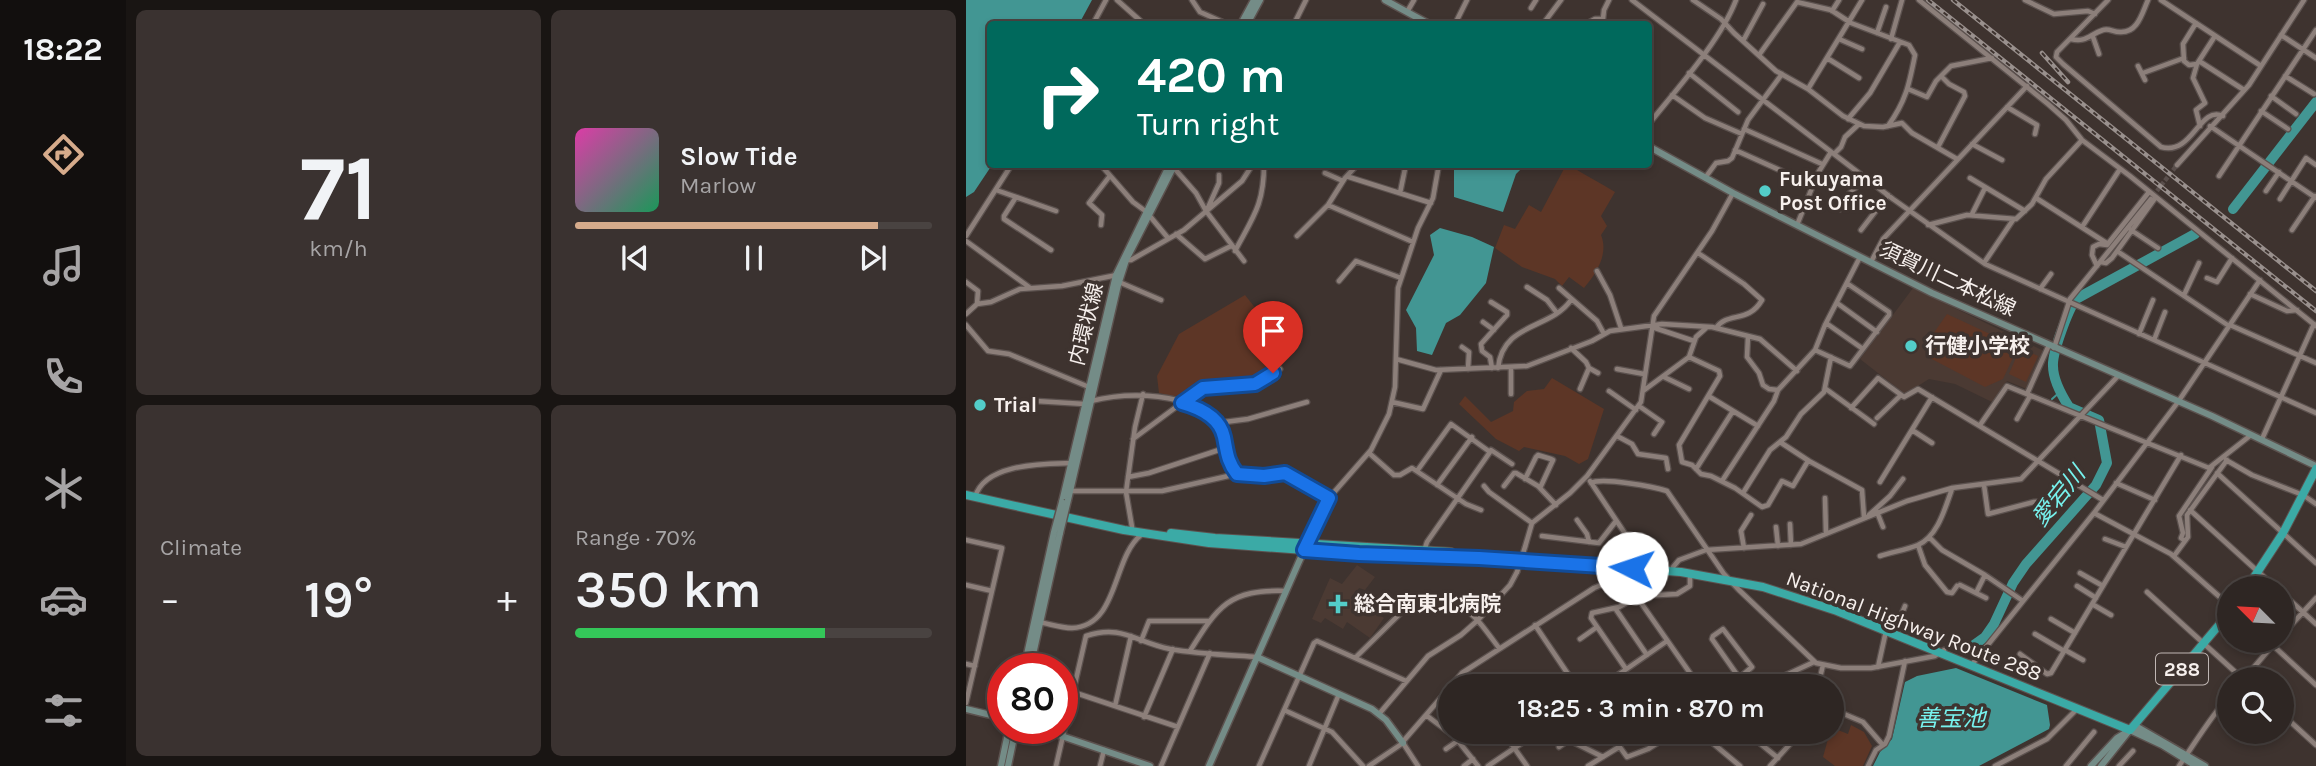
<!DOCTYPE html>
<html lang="en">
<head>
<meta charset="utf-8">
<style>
  :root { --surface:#2e2623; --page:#3a3230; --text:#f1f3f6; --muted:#a7a5a6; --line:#494341; --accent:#d6ab8b }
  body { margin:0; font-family:Karla,"Noto Sans JP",sans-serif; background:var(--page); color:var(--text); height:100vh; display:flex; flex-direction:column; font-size:26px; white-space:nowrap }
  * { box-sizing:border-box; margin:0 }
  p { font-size:23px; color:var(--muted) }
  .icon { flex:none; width:38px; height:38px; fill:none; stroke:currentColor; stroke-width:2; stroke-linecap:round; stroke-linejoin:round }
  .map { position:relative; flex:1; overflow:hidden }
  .drawer { display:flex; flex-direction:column; gap:10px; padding:10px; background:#191513; width:840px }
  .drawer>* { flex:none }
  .top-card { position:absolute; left:21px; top:21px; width:665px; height:147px; border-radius:7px; box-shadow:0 4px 10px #0003,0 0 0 2px var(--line); background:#00695c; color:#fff; overflow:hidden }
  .needle { width:46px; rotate:294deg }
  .tools { position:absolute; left:1251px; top:576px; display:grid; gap:14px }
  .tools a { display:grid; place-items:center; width:77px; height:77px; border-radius:50%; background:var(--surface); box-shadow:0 4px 10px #0003,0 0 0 2px var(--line); font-size:35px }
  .speed { position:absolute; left:21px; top:653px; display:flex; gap:14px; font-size:35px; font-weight:700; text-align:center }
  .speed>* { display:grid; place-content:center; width:91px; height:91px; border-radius:50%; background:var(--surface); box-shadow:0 4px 10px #0003,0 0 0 2px var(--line); line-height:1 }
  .speed .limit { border:10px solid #d22; background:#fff; color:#111 }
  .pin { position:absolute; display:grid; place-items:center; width:60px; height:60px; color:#fff; margin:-72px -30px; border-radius:50% 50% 50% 0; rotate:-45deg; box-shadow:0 0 7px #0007 }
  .pin .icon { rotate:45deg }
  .me { position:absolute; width:77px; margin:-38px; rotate:274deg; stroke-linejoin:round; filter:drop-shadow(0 0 5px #0008) }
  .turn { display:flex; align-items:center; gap:24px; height:147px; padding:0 35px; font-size:32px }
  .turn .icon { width:91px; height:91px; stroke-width:2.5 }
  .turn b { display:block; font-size:49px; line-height:60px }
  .big { font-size:52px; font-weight:600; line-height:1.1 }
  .drawer .card { flex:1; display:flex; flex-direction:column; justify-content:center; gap:10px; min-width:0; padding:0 24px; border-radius:10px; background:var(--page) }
  .drawer .dial { align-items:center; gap:0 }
  .dial b { font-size:91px; line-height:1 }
  .song { display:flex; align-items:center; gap:21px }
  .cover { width:84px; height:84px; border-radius:10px; background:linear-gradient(135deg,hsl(320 70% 55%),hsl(150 70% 35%)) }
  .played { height:7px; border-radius:4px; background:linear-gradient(90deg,var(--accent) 85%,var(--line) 85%) }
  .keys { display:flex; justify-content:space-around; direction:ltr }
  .heat { display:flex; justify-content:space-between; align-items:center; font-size:38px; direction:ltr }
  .charge { height:10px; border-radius:5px; background:linear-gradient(90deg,#34c759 70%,var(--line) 0) }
  .drawer .tiles { flex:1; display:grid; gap:10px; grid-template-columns:repeat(2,1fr) }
  .trip { position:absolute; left:472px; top:674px; width:406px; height:70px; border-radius:35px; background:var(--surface); box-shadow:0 4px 10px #0003,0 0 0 2px var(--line); font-weight:600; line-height:70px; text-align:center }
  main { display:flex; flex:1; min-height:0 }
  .tab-bar { display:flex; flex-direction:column; width:126px; justify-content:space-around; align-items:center; background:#120f0e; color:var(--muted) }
  .tab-bar .icon { width:49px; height:49px }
  .tab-bar .on { color:var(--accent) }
  .tab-bar b { font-size:32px; color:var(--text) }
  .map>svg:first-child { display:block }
</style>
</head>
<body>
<main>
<nav class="tab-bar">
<b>18:22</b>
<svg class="icon on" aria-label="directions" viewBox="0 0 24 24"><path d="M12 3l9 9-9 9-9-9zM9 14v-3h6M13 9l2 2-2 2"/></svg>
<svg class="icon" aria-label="music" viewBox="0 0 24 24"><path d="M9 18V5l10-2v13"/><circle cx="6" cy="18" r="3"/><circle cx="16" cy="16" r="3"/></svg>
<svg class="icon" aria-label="phone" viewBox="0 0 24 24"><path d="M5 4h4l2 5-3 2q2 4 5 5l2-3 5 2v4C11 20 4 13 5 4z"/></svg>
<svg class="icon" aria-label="climate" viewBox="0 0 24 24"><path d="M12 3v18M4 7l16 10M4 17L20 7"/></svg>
<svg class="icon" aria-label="car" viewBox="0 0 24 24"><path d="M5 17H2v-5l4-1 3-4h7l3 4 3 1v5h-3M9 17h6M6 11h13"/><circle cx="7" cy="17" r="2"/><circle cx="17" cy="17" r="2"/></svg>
<svg class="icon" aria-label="filters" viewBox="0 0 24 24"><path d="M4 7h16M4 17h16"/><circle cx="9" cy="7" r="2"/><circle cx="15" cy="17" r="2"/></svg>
</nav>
<section class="drawer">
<div class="tiles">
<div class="card dial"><b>71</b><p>km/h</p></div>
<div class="card">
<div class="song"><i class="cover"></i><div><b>Slow Tide</b><p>Marlow</p></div></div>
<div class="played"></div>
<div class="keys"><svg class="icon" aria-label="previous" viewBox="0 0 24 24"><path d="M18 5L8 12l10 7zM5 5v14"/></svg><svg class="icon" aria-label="pause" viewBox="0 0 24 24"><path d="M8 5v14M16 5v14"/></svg><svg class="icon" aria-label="next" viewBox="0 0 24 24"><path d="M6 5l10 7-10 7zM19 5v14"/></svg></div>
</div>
<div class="card"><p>Climate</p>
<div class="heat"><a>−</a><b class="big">19°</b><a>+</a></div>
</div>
<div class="card"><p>Range · 70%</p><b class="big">350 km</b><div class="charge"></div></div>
</div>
</section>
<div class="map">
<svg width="1350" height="766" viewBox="0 0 1350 766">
  <rect width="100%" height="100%" fill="#3e332f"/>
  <path fill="#4b3a33" d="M947,288l131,63 -17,38 -20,-8 -15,21 -37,-18 -26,-5 -24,15 -45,-35z
    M391,565l18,12 -10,13 -6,-2 -7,12 14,11 4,-3 14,10 -14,20 -23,-16 -4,7 -18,-11 -4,5 -9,-4 18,-41 12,6z"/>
  <path fill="#5d3626" d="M600,165h7l-1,2c15,9 28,16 43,25l-14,24 6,10 -6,9c8,19 -5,39 -17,53l-15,-11 -7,9 -7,-7 -33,-12 -27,-19 9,-23 11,4 14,-24 12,7z
    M279,295l19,24 17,3 2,16 -7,3 15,8 -32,31 -56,5 -21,13 -23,-5 -2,-17 22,-42z
    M981,314l71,33 -15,32 -18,8 -57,-30 -4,-10z
    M1054,348l18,8 -12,26 -17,-8z
    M586,378l52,31 -16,50 -9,5 -14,-8 -41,-9 -5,4 -23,-12 -37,-35 6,-8 26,26 22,-11 1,-9 13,-11 17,-2z
    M885,725l13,7 8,14 -9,20h-28l-12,-9 5,-18 8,-5 2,-4 10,4z"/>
  <path fill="#429693" d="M0,0h126l-13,24h-89l2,141 -18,27 -8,5z
    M488,165v-1l71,1 -9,9 -13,38 -49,-15z
    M474,228l32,9 22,10 -8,36 -26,32 -14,8 -14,32 -15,-4 -1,-23 -10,-18 28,-55 -4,-20z
    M990,668l91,37 3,20 -1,4 -70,37h-106l7,-14 12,-13 13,-57 12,-6z"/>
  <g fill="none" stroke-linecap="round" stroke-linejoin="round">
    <path stroke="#429693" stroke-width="2" d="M1086,399l9,-8"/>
    <path stroke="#429693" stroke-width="10" d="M1267,209l83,-107
      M1005,647l14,-10 9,-13 19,-41 13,-19 70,-79 11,-22 -8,-43 -30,-13c-7,-11 -16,-27 -16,-41 -1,-13 15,-56 23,-67l119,-65"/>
    <path stroke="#5a4f4c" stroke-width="4.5" stroke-dasharray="4.5 2" stroke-linecap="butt" d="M1187,196l24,-31"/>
    <defs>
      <path id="street" d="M151,0l27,24
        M226,0l8,12 27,12
        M666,0l261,199 92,65 331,149
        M727,0l28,19 13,14 42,38 32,18 35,27 21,10 19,1 19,-4 10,10 45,26
        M953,0l129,104 18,16 16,20 48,36 186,150
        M1059,0l29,14 34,-3 7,3
        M1142,0l-51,52 -1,5 7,7 98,83c32,9 38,-42 62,-31
        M1195,0l100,66
        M565,8l5,-8
        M866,11l7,-11
        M441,12l7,-12
        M1230,23l-13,21 1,17 5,4 8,-1 18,-28
        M127,24l13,-24
        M328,24l12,-24
        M489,24l12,-24
        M577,24l18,-24
        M620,24l9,-5h8l1,-9 5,-10
        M911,33l9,-26
        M1315,35l35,23
        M1127,37l6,17
        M873,39l23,10
        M925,39l11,-39
        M1105,39c15,4 19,-5 32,-9 6,-2 10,2 17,2 18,1 22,-19 28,-32
        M777,41l20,-37
        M793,55l38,-53 34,8 20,13 58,22 6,10c-6,30 -9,46 -27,71
        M861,58l32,20
        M1233,61l45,29
        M1231,64l-4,14 12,25 -9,7 4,16
        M1172,66l7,14
        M723,73l49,39
        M1177,73l41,-15
        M1319,76l29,18
        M842,89l54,-89
        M942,89l19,8 9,-16 15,-15 41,-8
        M706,95l33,23 37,16
        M1305,96l25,18
        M1041,107l30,18 -2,9
        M1295,111l27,18
        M882,119l22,-26 30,-51
        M682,125c28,-35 73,-85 88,-125
        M1244,126l106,72
        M778,129l78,35
        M1006,144l30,16
        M972,147l27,-51 -1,-4 -15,-8 -8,-8
        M769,150l78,35
        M868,154l7,-7 4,-10 14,-13
        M134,164l33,38 15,11
        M1211,165l72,-80 55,-85
        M208,168l22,25 10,18 38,50
        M359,173l18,8
        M1253,176l97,-146
        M383,177l82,26
        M739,178l11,-15 12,-2 4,-3 16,-38 34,-46
        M1004,178l55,33
        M30,190l60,21
        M1300,191l13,-19
        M434,193l6,-29
        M50,197l-12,19v3l47,31
        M1070,198l72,46
        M1314,199l26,-41 10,7
        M362,205l85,37
        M874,209l9,-15 17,-17
        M241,210l12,-27v-8
        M1006,214l13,-26
        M183,215l19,23
        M135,225l1,-10 -13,-12 20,-26
        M831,225l21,-52 13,-21
        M962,225l39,-10 49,4 16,-15 14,-25 36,-39
        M1116,227l38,-58
        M895,230l27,-35
        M1165,230l27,18
        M1326,230l23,-34
        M210,234l29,25 26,-13
        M0,236l46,-72
        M331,236l31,-31 17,-27 13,-14
        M0,241l63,46
        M269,251c18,-34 29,-46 29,-87
        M1151,251l112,75
        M732,253l46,31 18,16c-14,24 -34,11 -46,28
        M160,260h5l53,-30 58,-49 11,-17
        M905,262l12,-23 144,-153
        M1135,262l5,1 6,-5 44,-61
        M1018,263l29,-43
        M1131,266l-5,-11 1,-8 6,-3 8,1 42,-53
        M631,271l13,24 11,33
        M1241,278l10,4 15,-24
        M373,281l17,-20 45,17
        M0,282l12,9 -1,13
        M153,282l42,18
        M561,287l20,13 10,13
        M593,288l38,33 7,13
        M1074,289l11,-15
        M1284,294l37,17 10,-1
        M1218,295l15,-32
        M525,302l16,10v3l-26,29 1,7 8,6 2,11
        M871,303l40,29
        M0,314l11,-10 14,-2 29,-13 42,-3 55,-11
        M517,322l11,8
        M860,323l37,26
        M0,325l22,26 21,3 80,33
        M1264,325l86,38
        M686,327l42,14
        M1173,334l14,-34
        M782,336l-1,21 12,16 4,12 6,4 9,1 37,-40 10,-25 35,-68
        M1188,340l11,-28
        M496,347l7,5 -1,17
        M605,348l15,14 3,6 9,5
        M1088,348l16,-49 81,-100
        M849,350l35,16 39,-51v-3l-41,-28
        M723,357l30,14 1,5 -41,69 3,17 10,3 9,9 10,2 24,12 27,19 6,-2 14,-24 11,5 15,-25
        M430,359l40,11 91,-4 65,-25 18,-10 52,-7 50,3 48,12 37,32
        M532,368c5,-46 52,-38 73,-68
        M651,369l27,5
        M698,377l25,12
        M614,389l9,-21
        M860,389l48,35
        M643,391l27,19
        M677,391l46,-34 7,-20 10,-9
        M545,394v-27
        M1061,394l22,-49
        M744,397l48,29
        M125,401c36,-9 101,-10 127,23 11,15 6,33 19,50
        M426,402l31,7 18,-39
        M673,406l23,16 -8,12
        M885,408l27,-30 26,19 14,-8 185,111
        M58,410l12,-9 49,3
        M911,418l24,-23
        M1051,419l13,-23
        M251,423l31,-4 59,-17
        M1014,425l27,-39 202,82 42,-33
        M946,430l20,13
        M651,436l15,8 6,10 28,4 2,11
        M167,439l66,-49 18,-4 38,-2 25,-15
        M1296,439l52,-115
        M814,442l29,19 53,29 2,27
        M525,450l21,14
        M403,453l25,22h6l12,-7 54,36 15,6
        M1260,460l26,15 51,20 13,9
        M730,469l37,-58
        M451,471l34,-47 39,28 -63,90 -3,9
        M1251,473l99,90
        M162,477l21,-4 76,-25
        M559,479l11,-22 2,-2 13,4 2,1 -13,28
        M624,481l36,54 -2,32
        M756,481l52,-80 4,-11
        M914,482l52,-85
        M625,483c11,-6 64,4 76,8l57,83 15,16 77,73 25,5h30l64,-12 9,-6
        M1150,483l39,17
        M471,485l35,-48
        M1018,485l4,29 46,-12 20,-1
        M518,486l5,6 43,31
        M538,486l10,-13h2l22,13 18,19
        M104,491h92l75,-17 27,2 15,-3 9,2 41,23
        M777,493l27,-43 16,-13 15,-23 23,-22 7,-35
        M9,497c10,-34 68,-33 97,-34
        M859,498l1,36
        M1224,510l86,78
        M911,512l6,15
        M1128,513l77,41 59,52
        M903,515l21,-19 13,-17
        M611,520l10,14 2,8
        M1075,520l12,-16 11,-27
        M824,524l1,21
        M166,527l-6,-35 9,-65 8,-33
        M810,527l2,19
        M576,536l57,7 17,-22
        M963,537l13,13 43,25 38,26
        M1139,539l21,8
        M0,540l36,8 -36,155
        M1219,541l-4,-3 2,-5 -4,-17 33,-49
        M342,543l21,-45 42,-48 18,-36 6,-27 3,-99 20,-60 15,-30 6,-34
        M952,545l7,20 22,27 5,1 5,-7
        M559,547l7,-24 38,-30 17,-17 54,-74 13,-86 58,-85 21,-38
        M778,548l-3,-17 10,-16
        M914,556c12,-4 26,-6 38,-11 20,-9 27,-37 34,-56
        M1208,556l14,-19 -1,-22 40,-55
        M707,567l6,-7 27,-10 95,-6 106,-43 45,-13 69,-9 97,-103
        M1114,573l23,13
        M657,577l76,109
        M0,585l26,6
        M994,585l26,13
        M1111,586l19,12
        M1181,592l96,87
        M1010,593l9,-18
        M1316,593l34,31
        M1126,604l19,11
        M649,608l32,47
        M1085,619l24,14
        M73,622c11,2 22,6 33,6 47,-2 40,-70 69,-93
        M569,625l41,61
        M929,630l10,-24
        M1069,634l29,17
        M1316,635l34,-37
        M614,639l17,-12
        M1301,640l49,45
        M175,641l8,-20h60
        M1099,650l18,10
        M224,651c28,-45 39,-62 96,-60
        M1054,654l27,20 4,-1 130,-218
        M1008,662l120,-149 84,-111 82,-122
        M0,664l9,2
        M912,667l8,-36
        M660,669l-35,-51 1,-5 27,-6 20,-11 38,-2 13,-8v-13
        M496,673l9,13
        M773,678l13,-11 -29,-38 -10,7 -1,3 33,47
        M1278,679l33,-39
        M440,681l-51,-23 59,-58c51,-1 57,10 85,48
        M485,686l11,-13 132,-85 36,-15 2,-9
        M636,686l65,-45
        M685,686l8,-6 4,1 4,5
        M796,686l52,-24
        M852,686l5,-21
        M107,692l105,35
        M149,706l16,-70
        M318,710l48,22 31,34
        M413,714l49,-58 33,-21 17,-15 32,-35 7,-13
        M1316,714l34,31
        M460,715l29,22 23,29
        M866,716l6,1 6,-3 19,8 19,22
        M178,717l29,-68
        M537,732l24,34
        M643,732l18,25 21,-8 27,-17
        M754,732l-11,8 31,26
        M780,732l32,26
        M437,743l15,23
        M593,747l10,-7 34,17
        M480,749l13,-9
        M90,766l30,-130c36,-12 49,6 84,13 28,5 58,6 87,8
        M134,766l4,-16
        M195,766l49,-113
        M293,766l55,-123 3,-2 38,17
        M343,766l30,-72
        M403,766l31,-21 51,-59
        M498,766l9,-7
        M522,766l50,-34
        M622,766l31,-19
        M804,766l31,-34
        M902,766l8,-16 9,-6 4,-8 16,-75
        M1029,766l52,-27 30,-30
        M1100,766l28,-34
        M1153,766l14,-15
        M1213,766c16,-23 32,-50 51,-71"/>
      <path id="secondary" d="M419,0l44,24
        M275,24l13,-24
        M281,24l13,-24
        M682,146l85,47 199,100 280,123 104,50
        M102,500l50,-215 8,-25 49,-96
        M96,502l54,-227 54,-111
        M291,657l115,52 14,11 17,23
        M58,668l30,-136
        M64,668l30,-135
        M0,709l37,9
        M1168,725l71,41
        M72,728l112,38
        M1164,730l32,15 34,21
        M35,766l8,-38
        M42,766l8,-38
        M243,766l96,-218
        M1125,766l26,-28 13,-8
        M1135,766l28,-35"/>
      <path id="highway" d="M0,495l158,35 85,13 150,11 120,4 202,14 82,15 74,24 293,119 100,-118
        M205,533l44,5 236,14
        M1281,588l36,-55 33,-64"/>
    </defs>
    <use href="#street" stroke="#5c524f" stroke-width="7"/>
    <use href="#secondary" stroke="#5c524f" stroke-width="9"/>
    <use href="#highway" stroke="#5c524f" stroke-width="10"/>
    <use href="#street" stroke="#8c7f7a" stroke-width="4.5"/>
    <use href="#secondary" stroke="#748c87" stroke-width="6"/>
    <use href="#highway" stroke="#3baaa6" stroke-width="8"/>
    <defs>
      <path id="rail" d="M962,0l388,311
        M987,0l363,291
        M1076,53l26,29"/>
    </defs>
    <use href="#rail" stroke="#99908d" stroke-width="4.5"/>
    <use href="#rail" stroke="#3e332f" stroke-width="2" stroke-dasharray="5" stroke-linecap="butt"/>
    <defs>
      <path id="street-bridge" d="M551,572l8,-25"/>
      <path id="secondary-bridge" d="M88,532l8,-30
        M94,533l8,-33"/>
    </defs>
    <use href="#street-bridge" stroke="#5c524f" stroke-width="7" stroke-linecap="butt"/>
    <use href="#secondary-bridge" stroke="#5c524f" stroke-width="9" stroke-linecap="butt"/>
    <use href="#street-bridge" stroke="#8c7f7a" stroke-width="4.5"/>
    <use href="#secondary-bridge" stroke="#748c87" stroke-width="6"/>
  </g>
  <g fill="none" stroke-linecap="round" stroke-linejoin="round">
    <defs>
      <path id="route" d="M307,373l-18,11 -52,4 -21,15c18,5 38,15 42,34 3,15 3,24 13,37l27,2 21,-3 44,25 -25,52 55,4 120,4 153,10"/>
    </defs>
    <use href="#route" stroke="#114b97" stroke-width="18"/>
    <use href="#route" stroke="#1a73e8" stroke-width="12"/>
  </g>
  <g fill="#53cdc9" stroke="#3e332f" stroke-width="2.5">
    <circle cx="799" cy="191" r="7"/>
    <circle cx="945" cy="346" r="7"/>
    <circle cx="14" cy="405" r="7"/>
    <path d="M368.5 593.5h7v7h7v7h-7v7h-7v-7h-7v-7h7z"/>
  </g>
  <g text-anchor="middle" stroke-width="7" stroke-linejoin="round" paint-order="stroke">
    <rect fill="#3e332f" stroke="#c0b7b4" stroke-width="2" x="1190" y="653.5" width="52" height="31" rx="5"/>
    <g font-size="19" font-weight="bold" fill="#f7f0ed">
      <text x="1216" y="676">288</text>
    </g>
    <g font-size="21" font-weight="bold" fill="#f7f0ed" stroke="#3e332f" text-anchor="start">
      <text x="813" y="186">Fukuyama<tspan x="813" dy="24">Post Office</tspan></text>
      <text x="959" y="353">行健小学校</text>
      <text x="28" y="412">Trial</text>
      <text x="388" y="611">総合南東北病院</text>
    </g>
    <g font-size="21" fill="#f7f0ed" stroke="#3e332f">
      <text transform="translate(982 279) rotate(25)" y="7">須賀川二本松線</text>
      <text transform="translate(120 324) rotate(-76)" y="7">内環状線</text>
      <text transform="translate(948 626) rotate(21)" y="7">National Highway Route 288</text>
    </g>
    <g font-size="23" font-style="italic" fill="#77f2ee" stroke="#3e332f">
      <text transform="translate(1092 496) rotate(-51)" y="8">愛宕川</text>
      <text x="985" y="726">善宝池</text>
    </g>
  </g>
</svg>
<div class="tools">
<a><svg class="needle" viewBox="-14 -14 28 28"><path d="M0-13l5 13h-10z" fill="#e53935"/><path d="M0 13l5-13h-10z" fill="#a7a5a6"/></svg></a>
<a><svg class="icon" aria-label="search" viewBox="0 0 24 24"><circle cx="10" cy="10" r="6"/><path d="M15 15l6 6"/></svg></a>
</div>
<div class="speed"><div class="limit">80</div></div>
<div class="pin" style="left:307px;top:373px;background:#d93025"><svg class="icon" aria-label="arrive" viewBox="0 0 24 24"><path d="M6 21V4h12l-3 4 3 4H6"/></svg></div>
<svg class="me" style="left:666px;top:568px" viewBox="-20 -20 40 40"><circle r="19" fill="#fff"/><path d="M0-13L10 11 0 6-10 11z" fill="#1a73e8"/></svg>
<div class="trip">18:25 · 3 min · 870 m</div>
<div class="top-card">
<div class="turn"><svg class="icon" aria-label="right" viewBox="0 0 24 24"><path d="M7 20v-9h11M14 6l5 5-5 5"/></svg><div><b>420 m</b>Turn right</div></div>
</div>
</div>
</main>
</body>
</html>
